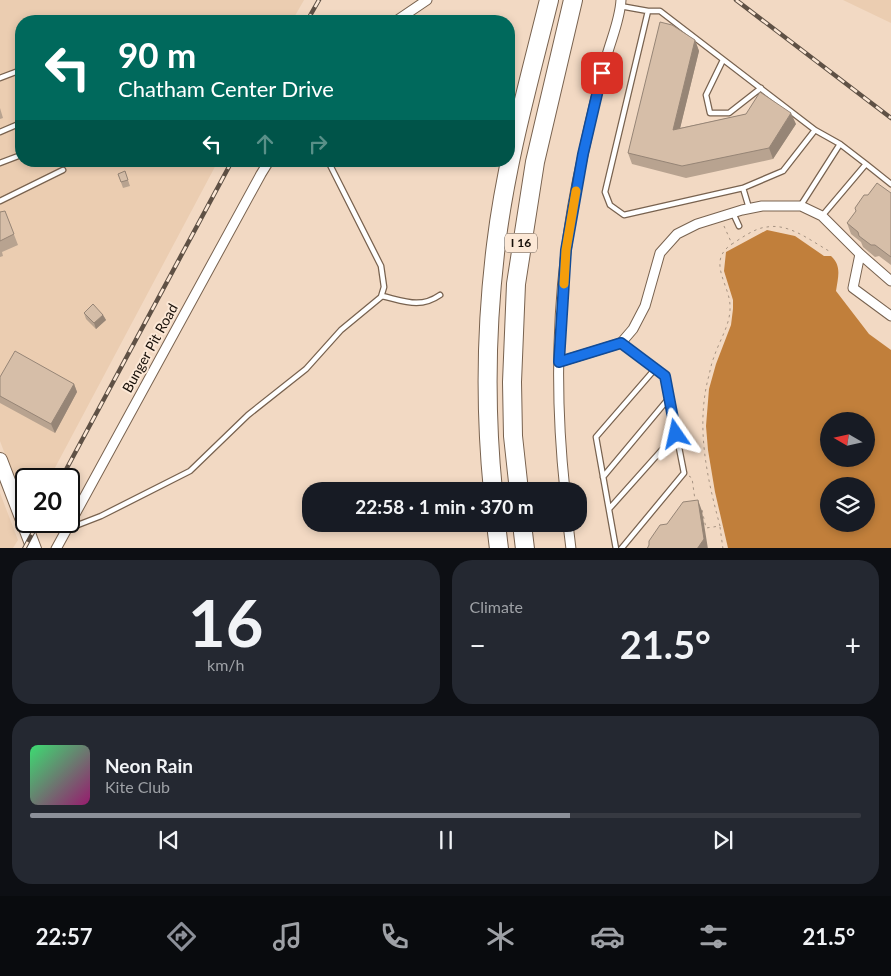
<!DOCTYPE html>
<html lang="en">
<head>
<meta charset="utf-8">
<style>
  :root { --surface:#171b24; --page:#242831; --text:#f1f3f6; --muted:#9ea1a6; --line:#363941; --accent:#8c9099 }
  body { margin:0; font-family:Lato,sans-serif; background:var(--page); color:var(--text); height:100vh; display:flex; flex-direction:column; font-size:19px; white-space:nowrap }
  * { box-sizing:border-box; margin:0 }
  p { font-size:16px; color:var(--muted) }
  .icon { flex:none; width:28px; height:28px; fill:none; stroke:currentColor; stroke-width:2; stroke-linecap:round; stroke-linejoin:round }
  .map { position:relative; height:548px; overflow:hidden }
  .details { display:flex; flex-direction:column; gap:12px; padding:12px; background:#0d0f14; flex:1 }
  .details>* { flex:none }
  .hud { position:absolute; left:15px; top:15px; width:500px; height:152px; border-radius:20px; box-shadow:0 2px 8px #0003; background:#00695c; color:#fff; overflow:hidden }
  .needle { width:32px; rotate:279deg }
  .controls { position:absolute; left:820px; top:412px; display:grid; gap:10px }
  .controls a { display:grid; place-items:center; width:55px; height:55px; border-radius:50%; background:var(--surface); box-shadow:0 2px 8px #0003; font-size:25px }
  .speed { position:absolute; left:15px; top:468px; display:flex; gap:10px; font-size:25px; font-weight:700; text-align:center }
  .speed>* { display:grid; place-content:center; width:65px; height:65px; border-radius:50%; background:var(--surface); box-shadow:0 2px 8px #0003; line-height:1 }
  .speed .limit { border:2px solid #111; border-radius:8px; background:#fff; color:#111 }
  .pin { position:absolute; display:grid; place-items:center; width:42px; height:42px; color:#fff; margin:-21px; border-radius:10px; box-shadow:0 2px 8px #0006 }
  .me { position:absolute; width:55px; margin:-28px; rotate:349deg; stroke-linejoin:round; filter:drop-shadow(0 0 4px #0008) }
  .turn { display:flex; align-items:center; gap:18px; height:105px; padding:0 20px; font-size:22px }
  .turn .icon { width:65px; height:65px; stroke-width:2.5 }
  .turn b { display:block; font-size:35px; line-height:42px }
  .lanes { display:flex; align-items:center; height:48px; padding:0 20px; background:#0003; justify-content:center; gap:25px; direction:ltr }
  .lanes .off { opacity:.35 }
  .big { font-size:38px; font-weight:700; line-height:1.1 }
  .details .widget { flex:1; display:flex; flex-direction:column; justify-content:center; gap:8px; min-width:0; padding:0 18px; border-radius:20px; background:var(--page) }
  .details .dial { align-items:center; gap:0 }
  .dial b { font-size:65px; line-height:1 }
  .song { display:flex; align-items:center; gap:15px }
  .cover { width:60px; height:60px; border-radius:8px; background:linear-gradient(135deg,hsl(140 70% 55%),hsl(320 70% 35%)) }
  .played { height:5px; border-radius:2px; background:linear-gradient(90deg,var(--accent) 65%,var(--line) 65%) }
  .keys { display:flex; justify-content:space-around; direction:ltr }
  .heat { display:flex; justify-content:space-between; align-items:center; font-size:28px; direction:ltr }
  .details .tiles { flex:1; display:grid; gap:12px; grid-template-columns:1fr 1fr }
  .widget:last-child { grid-column:span 2 }
  .trip { position:absolute; left:302px; top:482px; width:285px; height:50px; border-radius:20px; background:var(--surface); box-shadow:0 2px 8px #0003; font-weight:700; line-height:50px; text-align:center }
  .tabs { display:flex; height:80px; justify-content:space-around; align-items:center; background:#090b0e; color:var(--muted) }
  .tabs .icon { width:35px; height:35px }
  .tabs .current { color:var(--accent) }
  .tabs b { font-size:22px; color:var(--text) }
  .map>svg:first-child { display:block }
</style>
</head>
<body>
<div class="map">
<svg width="891" height="549" viewBox="0 0 891 549">
  <rect width="100%" height="100%" fill="#f2d9c3"/>
  <path fill="#ebcdb1" d="M0,0h304l-12,21h-271v140h197l-169,318h-23v31l-26,-69z
    M843,0h48v23z
    M0,493l18,47 -5,8h-13z"/>
  <path fill="#c17f3b" fill-rule="evenodd" d="M767,230l28,6 29,20h7c11,10 7,21 5,35l33,43 22,16v198h-163l-13,-56 -7,-42 -2,-24 3,-37 7,-25 15,-39 2,-16v-9l-9,-29 2,-19zM829,421h37v38h-37zM829,486h37v38h-37z"/>
  <g fill="none" stroke-linecap="round" stroke-linejoin="round">
    <defs>
      <path id="lane" d="M620,6l28,5 -43,181 5,13 14,10 119,-27 6,20
        M648,11h12l155,119 -32,41 -40,17
        M723,60l-17,35 4,18h19l32,-25
        M0,78l21,-8
        M815,130l25,14 26,20
        M0,132l21,-9
        M0,163l21,-8
        M0,201l63,-31
        M801,205l39,-61
        M733,213l6,13
        M822,216l44,-52 25,20
        M382,296c22,5 38,13 58,-1
        M621,343l44,33 19,97 -63,76
        M603,477l66,-79
        M609,509l67,-75
        M70,528l31,-12 89,-45 58,-56 58,-46 35,-39 40,-33 3,-10 -3,-21 -53,-105
        M616,549l-20,-112 59,-68"/>
      <path id="street" d="M396,21l31,-21
        M860,254l-7,34 38,28
        M559,362l62,-19 12,-14 12,-23 15,-53 17,-19 20,-10 45,-14 20,-4h39l21,10 38,38 31,27
        M565,491c-12,-111 -7,-227 18,-336 7,-33 15,-67 24,-100 5,-18 13,-36 14,-55
        M568,524l3,25
        M56,549l205,-375 8,-13"/>
      <path id="secondary" d="M0,460l34,89"/>
      <path id="highway" d="M493,491c-8,-81 -7,-165 3,-246 10,-83 33,-164 53,-245
        M519,491l-6,-55 -1,-54 4,-98 19,-122 38,-162
        M496,524l3,25
        M522,524l3,25"/>
    </defs>
    <use href="#lane" stroke="#78624f" stroke-width="7"/>
    <use href="#street" stroke="#78624f" stroke-width="11"/>
    <use href="#secondary" stroke="#78624f" stroke-width="16"/>
    <use href="#highway" stroke="#78624f" stroke-width="20"/>
    <path stroke="#a69382" stroke-width="1" stroke-dasharray="2.5 4" stroke-linecap="butt" d="M724,226l8,18c11,-7 23,-16 35,-17 22,-4 44,14 62,24
      M689,476l3,2 3,22
      M702,510l4,18 14,-2c-13,-48 -24,-98 -12,-147 2,-7 3,-15 6,-22 5,-16 17,-33 16,-51 0,-21 -24,-45 2,-62
      M720,527l3,22"/>
    <use href="#lane" stroke="#fff" stroke-width="4.5"/>
    <use href="#street" stroke="#fff" stroke-width="9"/>
    <use href="#secondary" stroke="#fff" stroke-width="14"/>
    <use href="#highway" stroke="#fff" stroke-width="18"/>
    <defs>
      <path id="rail" d="M736,0l155,118
        M307,21l12,-21
        M61,479l171,-318
        M24,549l15,-28"/>
    </defs>
    <use href="#rail" stroke="#5f5145" stroke-width="4.5"/>
    <use href="#rail" stroke="#fce8d6" stroke-width="2.5" stroke-dasharray="8" stroke-linecap="butt"/>
  </g>
  <path fill="#b8a390" d="M695,40l4,11 -19,77 66,-14 50,10 -23,35 -87,19 -54,-14 -4,-11z
    M0,108l3,10 -3,1z
    M125,171l5,15 -7,2 -5,-14z
    M891,193v72l-12,-9 -4,1 -12,-10 -2,-5 -10,-8 -4,-11z
    M5,211l13,34 -16,7 1,4 -3,1v-45z
    M84,313l19,2 3,5 -10,9 -10,-10z
    M0,377l74,7 3,8 -22,41 -55,-30z"/>
  <path fill="#968576" d="M695,40l4,11 -22,90 -4,-11z
    M791,113l5,11 -23,35 -4,-11z
    M103,315l3,5 -10,9 -2,-6z
    M74,384l3,8 -22,41 -4,-9z
    M698,500l4,11 6,38h-11z"/>
  <path fill="#d6bea8" stroke="#968576" d="M660,22l12,3 23,15 -22,90 73,-16 14,-22 31,21 -22,35 -87,18 -54,-13z
    M125,171l3,9 -7,2 -3,-8z
    M877,183l14,10v64l-16,-12h-4l-12,-9 -1,-4 -11,-9 9,-12 -1,-3 9,-13h4z
    M5,211l9,23 -14,7v-29z
    M93,304l10,11 -9,8 -10,-10z
    M15,351l59,33 -23,40 -51,-28v-19z
    M698,500l6,39 -7,10h-50l2,-4v-4l11,-16 7,-1 16,-22z"/>
  <g fill="none" stroke-linecap="round" stroke-linejoin="round">
    <defs>
      <path id="route" d="M602,73l-19,81 -17,96 -7,112 62,-19 44,33 11,58"/>
    </defs>
    <use href="#route" stroke="#114b97" stroke-width="12"/>
    <use href="#route" stroke="#1a73e8" stroke-width="9"/>
    <path stroke="#f59e0b" stroke-width="9" d="M564,284l2,-34 10,-59"/>
  </g>
  <g text-anchor="middle" stroke-width="4" stroke-linejoin="round" paint-order="stroke">
    <rect fill="#fce8d6" stroke="#5c5046" stroke-width="1" x="505" y="233.5" width="32" height="19" rx="4"/>
    <g font-size="12" font-weight="bold" fill="#170f08">
      <text x="521" y="247">I 16</text>
    </g>
    <g font-size="14" fill="#170f08" stroke="#fce8d6">
      <text transform="translate(150 348) rotate(-61)" y="5">Bunger Pit Road</text>
    </g>
  </g>
</svg>
<div class="controls">
<a><svg class="needle" viewBox="-14 -14 28 28"><path d="M0-13l5 13h-10z" fill="#e53935"/><path d="M0 13l5-13h-10z" fill="#9ea1a6"/></svg></a>
<a><svg class="icon" aria-label="layers" viewBox="0 0 24 24"><path d="M12 4l9 5-9 5-9-5zM3 14l9 5 9-5"/></svg></a>
</div>
<div class="speed"><div class="limit">20</div></div>
<div class="pin" style="left:602px;top:73px;background:#d93025"><svg class="icon" aria-label="arrive" viewBox="0 0 24 24"><path d="M6 21V4h12l-3 4 3 4H6"/></svg></div>
<svg class="me" style="left:676px;top:434px" viewBox="-20 -20 40 40"><path d="M0-17L14 15 0 8-14 15z" fill="#1a73e8" stroke="#fff" stroke-width="4"/></svg>
<div class="trip">22:58 · 1 min · 370 m</div>
<div class="hud">
<div class="turn"><svg class="icon" aria-label="left" viewBox="0 0 24 24"><path d="M17 20v-9H6M10 6l-5 5 5 5"/></svg><div><b>90 m</b>Chatham Center Drive</div></div>
<div class="lanes"><svg class="icon" aria-label="left" viewBox="0 0 24 24"><path d="M17 20v-9H6M10 6l-5 5 5 5"/></svg><svg class="icon off" aria-label="ahead" viewBox="0 0 24 24"><path d="M12 20V5M6 11l6-6 6 6"/></svg><svg class="icon off" aria-label="right" viewBox="0 0 24 24"><path d="M7 20v-9h11M14 6l5 5-5 5"/></svg></div>
</div>
</div>
<section class="details">
<div class="tiles">
<div class="widget dial"><b>16</b><p>km/h</p></div>
<div class="widget"><p>Climate</p>
<div class="heat"><a>−</a><b class="big">21.5°</b><a>+</a></div>
</div>
<div class="widget">
<div class="song"><i class="cover"></i><div><b>Neon Rain</b><p>Kite Club</p></div></div>
<div class="played"></div>
<div class="keys"><svg class="icon" aria-label="previous" viewBox="0 0 24 24"><path d="M18 5L8 12l10 7zM5 5v14"/></svg><svg class="icon" aria-label="pause" viewBox="0 0 24 24"><path d="M8 5v14M16 5v14"/></svg><svg class="icon" aria-label="next" viewBox="0 0 24 24"><path d="M6 5l10 7-10 7zM19 5v14"/></svg></div>
</div>
</div>
</section>
<nav class="tabs">
<b>22:57</b>
<svg class="icon current" aria-label="directions" viewBox="0 0 24 24"><path d="M12 3l9 9-9 9-9-9zM9 14v-3h6M13 9l2 2-2 2"/></svg>
<svg class="icon" aria-label="music" viewBox="0 0 24 24"><path d="M9 18V5l10-2v13"/><circle cx="6" cy="18" r="3"/><circle cx="16" cy="16" r="3"/></svg>
<svg class="icon" aria-label="phone" viewBox="0 0 24 24"><path d="M5 4h4l2 5-3 2q2 4 5 5l2-3 5 2v4C11 20 4 13 5 4z"/></svg>
<svg class="icon" aria-label="climate" viewBox="0 0 24 24"><path d="M12 3v18M4 7l16 10M4 17L20 7"/></svg>
<svg class="icon" aria-label="car" viewBox="0 0 24 24"><path d="M5 17H2v-5l4-1 3-4h7l3 4 3 1v5h-3M9 17h6M6 11h13"/><circle cx="7" cy="17" r="2"/><circle cx="17" cy="17" r="2"/></svg>
<svg class="icon" aria-label="filters" viewBox="0 0 24 24"><path d="M4 7h16M4 17h16"/><circle cx="9" cy="7" r="2"/><circle cx="15" cy="17" r="2"/></svg>
<b>21.5°</b>
</nav>
</body>
</html>
